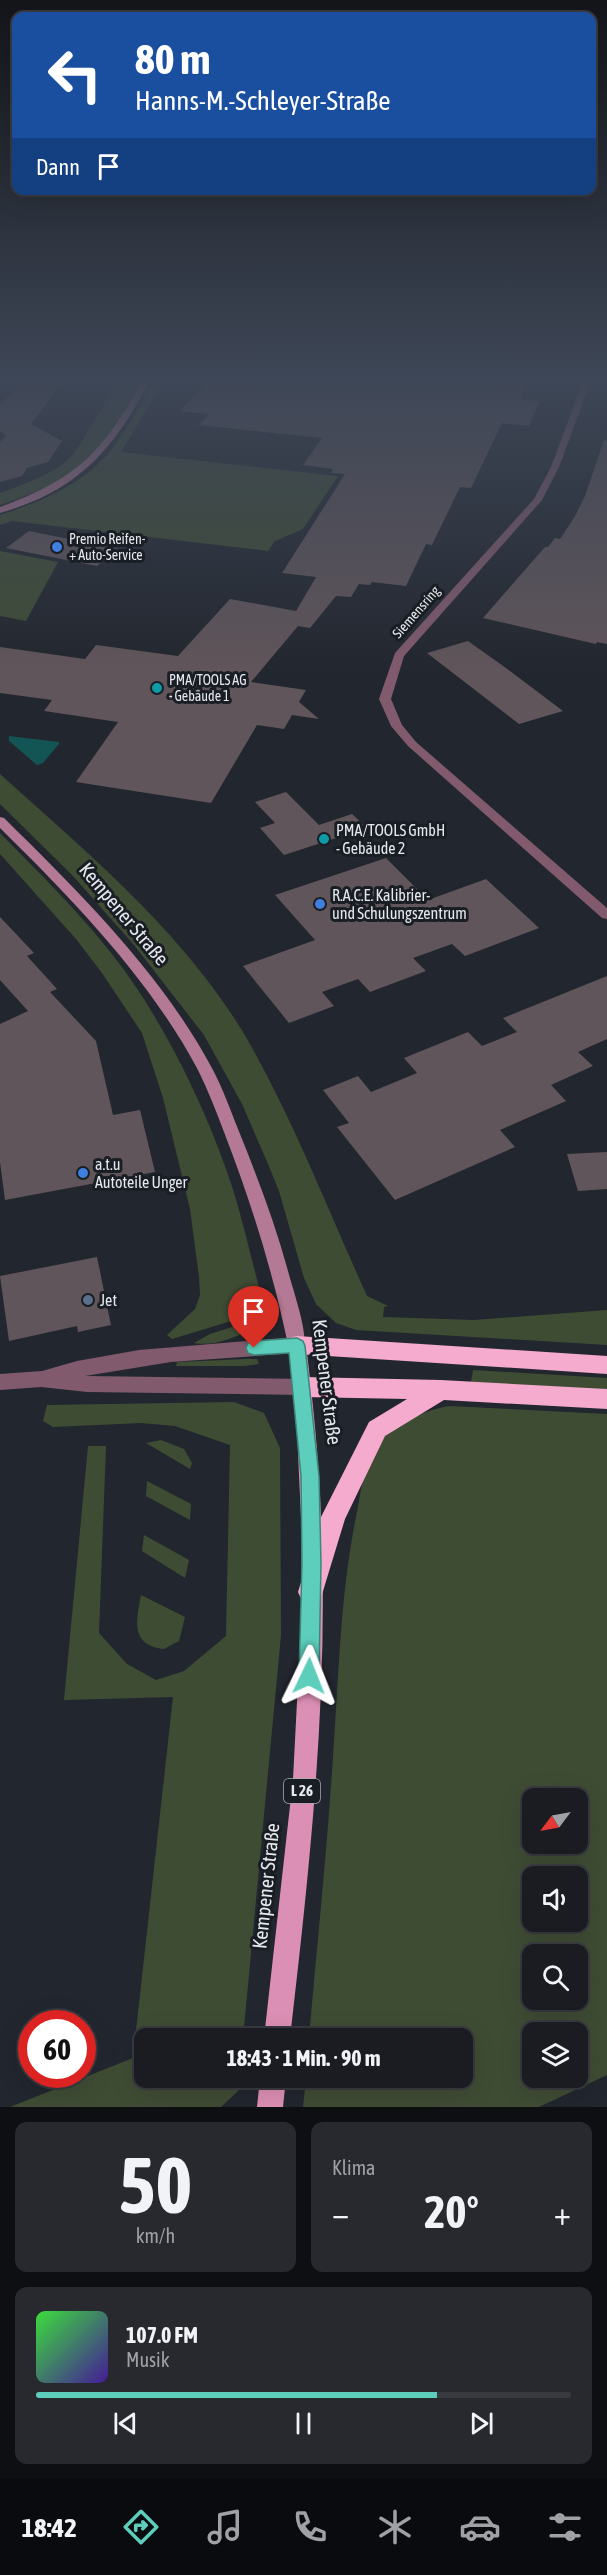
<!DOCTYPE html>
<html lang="de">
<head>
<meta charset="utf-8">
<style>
  :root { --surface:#1a1c22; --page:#27292f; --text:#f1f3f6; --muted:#9fa1a5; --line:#383a40; --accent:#5ccebb }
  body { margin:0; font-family:"Asap Condensed",sans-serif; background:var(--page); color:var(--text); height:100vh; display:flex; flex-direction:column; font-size:22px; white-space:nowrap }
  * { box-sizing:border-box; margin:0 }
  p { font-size:20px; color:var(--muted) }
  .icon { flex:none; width:33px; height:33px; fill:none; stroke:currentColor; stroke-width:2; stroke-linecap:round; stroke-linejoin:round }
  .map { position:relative; height:2107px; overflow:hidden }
  .side { display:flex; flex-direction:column; gap:15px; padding:15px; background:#0e0f13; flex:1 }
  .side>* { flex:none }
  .top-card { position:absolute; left:12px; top:12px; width:584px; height:183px; border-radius:12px; box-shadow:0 6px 24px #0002,0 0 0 2px var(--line); background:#1a4fa0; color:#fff; overflow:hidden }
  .needle { width:39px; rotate:238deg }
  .buttons { position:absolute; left:522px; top:1788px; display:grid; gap:12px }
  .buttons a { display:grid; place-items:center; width:66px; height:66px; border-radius:12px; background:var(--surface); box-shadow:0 6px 24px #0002,0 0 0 2px var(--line); font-size:30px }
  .speed { position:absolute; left:18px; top:2010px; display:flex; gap:12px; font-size:30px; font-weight:700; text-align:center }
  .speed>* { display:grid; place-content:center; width:78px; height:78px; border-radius:50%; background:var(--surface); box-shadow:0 6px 24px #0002,0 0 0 2px var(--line); line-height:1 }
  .speed .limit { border:9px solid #d22; background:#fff; color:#111 }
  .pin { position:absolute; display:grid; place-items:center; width:51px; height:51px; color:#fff; margin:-62px -26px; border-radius:50% 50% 50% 0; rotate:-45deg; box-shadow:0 0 6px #0007 }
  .pin .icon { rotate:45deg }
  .me { position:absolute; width:66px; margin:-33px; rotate:2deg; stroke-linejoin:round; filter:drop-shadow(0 0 4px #0008) }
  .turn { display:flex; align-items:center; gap:21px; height:126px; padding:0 24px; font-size:27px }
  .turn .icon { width:78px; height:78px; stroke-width:2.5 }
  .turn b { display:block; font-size:42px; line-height:51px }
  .then { display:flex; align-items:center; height:57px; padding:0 24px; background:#0003; gap:12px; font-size:22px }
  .big { font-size:45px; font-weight:700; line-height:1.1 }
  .side .tile { flex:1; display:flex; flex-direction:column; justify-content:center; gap:9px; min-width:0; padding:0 21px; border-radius:12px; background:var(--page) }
  .side .dial { align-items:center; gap:0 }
  .dial b { font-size:78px; line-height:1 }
  .song { display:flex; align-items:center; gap:18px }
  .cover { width:72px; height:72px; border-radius:9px; background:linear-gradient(135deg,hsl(120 70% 55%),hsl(260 70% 35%)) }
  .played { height:6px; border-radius:3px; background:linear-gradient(90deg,var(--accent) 75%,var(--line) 75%) }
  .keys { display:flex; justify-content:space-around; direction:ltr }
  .heat { display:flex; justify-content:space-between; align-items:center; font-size:33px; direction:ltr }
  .side .tiles { flex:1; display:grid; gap:15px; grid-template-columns:1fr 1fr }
  .tile:last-child { grid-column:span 2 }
  .trip { position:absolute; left:134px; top:2028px; width:339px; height:60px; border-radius:12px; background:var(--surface); box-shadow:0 6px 24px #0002,0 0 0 2px var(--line); font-weight:700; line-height:60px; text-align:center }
  .menu { display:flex; height:96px; justify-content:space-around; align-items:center; background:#0a0b0e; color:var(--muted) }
  .menu .icon { width:42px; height:42px }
  .menu .active { color:var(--accent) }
  .menu b { font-size:27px; color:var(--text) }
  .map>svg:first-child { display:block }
</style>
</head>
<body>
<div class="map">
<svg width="607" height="2107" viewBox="0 0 607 2107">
  <rect width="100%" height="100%" fill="#22262e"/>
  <path fill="#3f4c34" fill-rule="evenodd" d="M114,381h27c-12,24 -30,55 -47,74 -23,25 -63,39 -94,50v-12c22,-8 60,-21 74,-40 14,-19 25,-42 38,-61z
    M154,381h10l-43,71 217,24 -35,53 -28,12 -7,10 -256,-30 -12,4v-10c38,-12 81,-30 107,-60 19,-22 33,-49 47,-74z
    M0,551l58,11 -32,59 -26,-5z
    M0,774c90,81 189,163 250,270 45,80 79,168 117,252l21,10 -4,1 -1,10 91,3 133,-10v35l-251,-15 -20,-7 -20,-19 -12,-26 -25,-87 -11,-27 -26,-60 -38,-69 -70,-90 -61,-69 -73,-72z
    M0,833c48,49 100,99 138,157 36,55 66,117 88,179 16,44 25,91 38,136l-3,7 -89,27 -5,-4 28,-26 5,-14 -1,-18 -9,-68 -27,-111 -21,-65 -40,-60 -26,-34 -76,-85z
    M248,1322l10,1c-15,13 -44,24 -64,20l16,-9z
    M245,1359h12l2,5 -14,2h-69l1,-4z
    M473,1370l134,8v13l-136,-9z
    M234,1402l30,11 16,35 1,187 -38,403h-99v40h95l-1,13 -17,16h-211l123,-49 40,-361 -109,3 24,-254h18l-7,187 28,31 29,16 28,-9 42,-35 4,-191 -55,-19 -34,-3 -88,4 -10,-6 4,-16z
    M449,1406l158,8v661l-68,32h-236l3,-29h156v-40h-153c8,-93 18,-187 24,-281 6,-82 7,-164 24,-245 3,-15 5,-33 10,-49 13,-34 50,-51 82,-57zM532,1798h46v46h-46zM532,1876h46v46h-46zM532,1954h46v46h-46zM532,2032h46v46h-46z
    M161,1440l23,9 8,14 -2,6 -44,-26z
    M147,1481l44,23 -1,16 -44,-24z
    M144,1535l45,25 -4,18 -43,-27z
    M141,1595l44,22 -6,24 -15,8c-34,-4 -28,-28 -23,-54z"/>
  <path fill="#135454" d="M9,736l50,6v2l-16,19 -6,2 -28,-24z"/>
  <path fill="#60555a" d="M24,381h39l-32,43 31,17 -14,21 -21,6 -5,8 -22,6v-40l6,-7 -6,-4v-26z
    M208,381h319l-7,18 20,2 -11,25 -27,-3 -31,65 -11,-1 -28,58 -6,-1 -20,42 -34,-4 -2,3 -11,-1 -8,13 -15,-1 -26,32 -12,-2 -47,56 55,8 -7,12 20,17 -27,-4 -8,14 -27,-4 -46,78 -135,-21 42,-60 -74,-11 8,-11 -52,-7v-46l85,12 11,-14 82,11 52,-57 66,12 20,-34 -34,-4 63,-99 -14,-1 2,-4 -30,-4 19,-27 -123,-13 10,-11 -29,-3z
    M604,440l3,1v203l-10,-2 -1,2 -113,-26 62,-71h3l7,-9 5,1 14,-21 11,-22z
    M29,531l90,18 -22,17 -91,-18z
    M468,641l38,27 57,43 -44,13 -92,-71z
    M286,792l33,33 33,-11 15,14 -83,27 -24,-27 15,-5 -20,-21z
    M386,858l42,42 58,-21 53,49 -74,28 -13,-12 -39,14 13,13 -56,21 -12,-13 -36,13 12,14 -45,17 -46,-57 72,-26 -40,-45z
    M0,917l34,36 -7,3 30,33 -7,3 46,49 17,74 27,-5 15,62 -150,28 -5,-38v-138l28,-13 -28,-31z
    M607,976v63l-29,13 15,14 -42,19 15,16 -66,29 15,17 -120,53 -58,-73 12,-4 -26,-33 35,-14 13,16 46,-19 -13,-15 64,-26 14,14 35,-14 -14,-14z
    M607,1152v37l-29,2 -11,-37z
    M97,1257l14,68 -33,7 -1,-6 -68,15 -9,-65z"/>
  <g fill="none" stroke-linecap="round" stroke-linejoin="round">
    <path fill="#815b6d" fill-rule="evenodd" d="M583,381h8l-32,86 -17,33 -138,156 -13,43 11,26 14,17 191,166v11l-5,-1 -194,-172 -17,-20 -12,-27 16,-46 139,-154 17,-32z
      M297,1337l6,3 3,5 -3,5 -6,3 -126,9 -86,14 218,3 7,2 2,6 -2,6 -7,2 -216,-3 -46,-5 -41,3v-16l42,-3 35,-10 62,-11z"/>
    <path fill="#b47995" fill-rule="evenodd" d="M142,381h8c-38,70 -71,109 -150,132v-6c77,-28 103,-55 142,-126z
      M0,817l4,1c77,76 158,156 209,252 10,19 17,39 25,59 19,47 37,94 50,142 4,16 22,66 15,79l-6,3 -6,-3 -3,-5c-15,-73 -37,-143 -64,-213 -8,-21 -16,-42 -26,-62 -49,-92 -125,-170 -198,-242z"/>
    <path fill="#dc8fb4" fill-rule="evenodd" d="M297,1337l6,3 3,5c7,57 13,114 15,172 8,174 -11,348 -31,521h-26l29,-259 9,-174 -1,-87 -4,-87 -9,-86 3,-5z
      M260,2078h26l-3,29h-26z"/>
    <path fill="#f5abce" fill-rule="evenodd" d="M297,1336l310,20v18l-310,-20 -8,-2 -3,-7 3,-7z
      M303,1377l138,3 166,9v20l-163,-9 -59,36 -40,83 -25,82 -9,3 -9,-3 -4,-9 23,-75 48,-95 38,-23 -104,-2 -8,-3 -3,-7 3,-7z"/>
  </g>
  <linearGradient id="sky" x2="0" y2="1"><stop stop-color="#131519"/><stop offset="0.56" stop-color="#3e4757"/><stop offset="1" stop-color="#3e4757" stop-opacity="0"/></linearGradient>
  <rect width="607" height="676" fill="url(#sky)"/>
  <path fill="#5ccebb" stroke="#3c867a" stroke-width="1.5" d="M297,1338l6,3 2,5 14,130 2,87 -2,113 -3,7 -7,3 -8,-3 -2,-7 3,-113 -1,-87 -12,-123 -35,2 -6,-2 -2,-5 2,-5 6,-2z"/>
  <g fill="#3f7fe0" stroke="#191d24" stroke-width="2">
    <circle cx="57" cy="547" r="6"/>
    <circle cx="320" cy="904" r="6"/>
    <circle cx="83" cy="1173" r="6"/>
  </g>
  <g fill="#0f9aa8" stroke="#191d24" stroke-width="2">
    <circle cx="157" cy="688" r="6"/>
    <circle cx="324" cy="839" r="6"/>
  </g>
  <circle fill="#5c6f8a" stroke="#191d24" stroke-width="2" cx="88" cy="1300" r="6"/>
  <g text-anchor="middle" stroke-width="6" stroke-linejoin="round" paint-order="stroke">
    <g font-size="14" fill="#e5e8ed" stroke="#191d24" text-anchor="start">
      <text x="69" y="544">Premio Reifen-<tspan x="69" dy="16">+ Auto-Service</tspan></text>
      <text x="169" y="685">PMA/TOOLS AG<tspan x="169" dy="16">- Gebäude 1</tspan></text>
    </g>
    <g font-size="14" fill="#e5e8ed" stroke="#191d24">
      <text transform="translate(416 612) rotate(-49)" y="5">Siemensring</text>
    </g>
    <rect fill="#191d24" stroke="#a8abb1" stroke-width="1.5" x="284" y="1779" width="36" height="24" rx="4.5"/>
    <g font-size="15" font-weight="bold" fill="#e5e8ed">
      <text x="302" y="1796">L 26</text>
    </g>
    <g font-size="16" fill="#e5e8ed" stroke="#191d24" text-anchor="start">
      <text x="336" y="836">PMA/TOOLS GmbH<tspan x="336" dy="18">- Gebäude 2</tspan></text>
      <text x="332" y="901">R.A.C.E. Kalibrier-<tspan x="332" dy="18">und Schulungszentrum</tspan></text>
      <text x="95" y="1170">a.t.u<tspan x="95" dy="18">Autoteile Unger</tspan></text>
      <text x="100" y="1306">Jet</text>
    </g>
    <g font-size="20" fill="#e5e8ed" stroke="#191d24">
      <text transform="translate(124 914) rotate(50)" y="7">Kempener Straße</text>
      <text transform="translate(327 1382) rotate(83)" y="7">Kempener Straße</text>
      <text transform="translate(266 1886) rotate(-84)" y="7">Kempener Straße</text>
    </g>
  </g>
</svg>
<div class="buttons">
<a><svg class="needle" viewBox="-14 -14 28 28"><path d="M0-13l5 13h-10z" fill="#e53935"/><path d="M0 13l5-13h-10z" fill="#9fa1a5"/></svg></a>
<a><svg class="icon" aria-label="sound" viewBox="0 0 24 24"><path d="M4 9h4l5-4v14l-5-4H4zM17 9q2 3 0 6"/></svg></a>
<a><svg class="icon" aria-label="search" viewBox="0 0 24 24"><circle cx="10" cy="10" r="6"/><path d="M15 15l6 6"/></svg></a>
<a><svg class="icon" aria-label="layers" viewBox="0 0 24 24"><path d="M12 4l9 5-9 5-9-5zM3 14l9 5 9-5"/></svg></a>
</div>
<div class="speed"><div class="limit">60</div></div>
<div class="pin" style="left:254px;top:1348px;background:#d93025"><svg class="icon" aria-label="arrive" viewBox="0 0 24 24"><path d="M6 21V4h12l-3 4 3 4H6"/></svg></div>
<svg class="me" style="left:309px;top:1676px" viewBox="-20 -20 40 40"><path d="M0-17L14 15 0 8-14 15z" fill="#5ccebb" stroke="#fff" stroke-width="4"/></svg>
<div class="trip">18:43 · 1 Min. · 90 m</div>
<div class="top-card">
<div class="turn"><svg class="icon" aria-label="left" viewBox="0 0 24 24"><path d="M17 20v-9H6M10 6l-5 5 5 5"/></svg><div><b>80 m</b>Hanns-M.-Schleyer-Straße</div></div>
<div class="then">Dann<svg class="icon" aria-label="arrive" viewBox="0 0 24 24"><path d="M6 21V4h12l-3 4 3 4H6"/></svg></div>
</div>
</div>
<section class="side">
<div class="tiles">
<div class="tile dial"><b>50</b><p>km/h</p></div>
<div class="tile"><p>Klima</p>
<div class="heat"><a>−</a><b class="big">20°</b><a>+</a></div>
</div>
<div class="tile">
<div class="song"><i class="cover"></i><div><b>107.0 FM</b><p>Musik</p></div></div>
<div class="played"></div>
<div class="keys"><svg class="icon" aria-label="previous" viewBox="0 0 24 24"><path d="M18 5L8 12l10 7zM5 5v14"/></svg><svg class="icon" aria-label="pause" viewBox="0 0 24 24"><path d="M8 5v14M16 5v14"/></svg><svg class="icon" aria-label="next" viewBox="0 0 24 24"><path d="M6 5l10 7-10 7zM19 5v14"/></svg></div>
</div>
</div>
</section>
<nav class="menu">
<b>18:42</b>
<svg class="icon active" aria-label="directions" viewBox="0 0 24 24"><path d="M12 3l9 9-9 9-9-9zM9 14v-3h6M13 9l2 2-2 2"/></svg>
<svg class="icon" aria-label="music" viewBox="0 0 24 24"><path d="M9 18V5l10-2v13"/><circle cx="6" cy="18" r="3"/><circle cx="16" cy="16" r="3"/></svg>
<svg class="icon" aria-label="phone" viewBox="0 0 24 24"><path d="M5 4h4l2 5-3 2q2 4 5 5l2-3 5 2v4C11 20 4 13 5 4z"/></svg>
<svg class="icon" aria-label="climate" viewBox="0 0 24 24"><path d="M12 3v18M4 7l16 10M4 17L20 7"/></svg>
<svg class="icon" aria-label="car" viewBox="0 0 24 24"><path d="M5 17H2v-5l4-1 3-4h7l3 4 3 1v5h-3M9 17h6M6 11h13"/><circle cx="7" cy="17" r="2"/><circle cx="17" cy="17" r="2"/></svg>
<svg class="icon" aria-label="filters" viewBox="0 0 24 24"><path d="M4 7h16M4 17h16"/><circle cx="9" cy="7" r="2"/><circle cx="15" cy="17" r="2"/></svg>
</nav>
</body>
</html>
